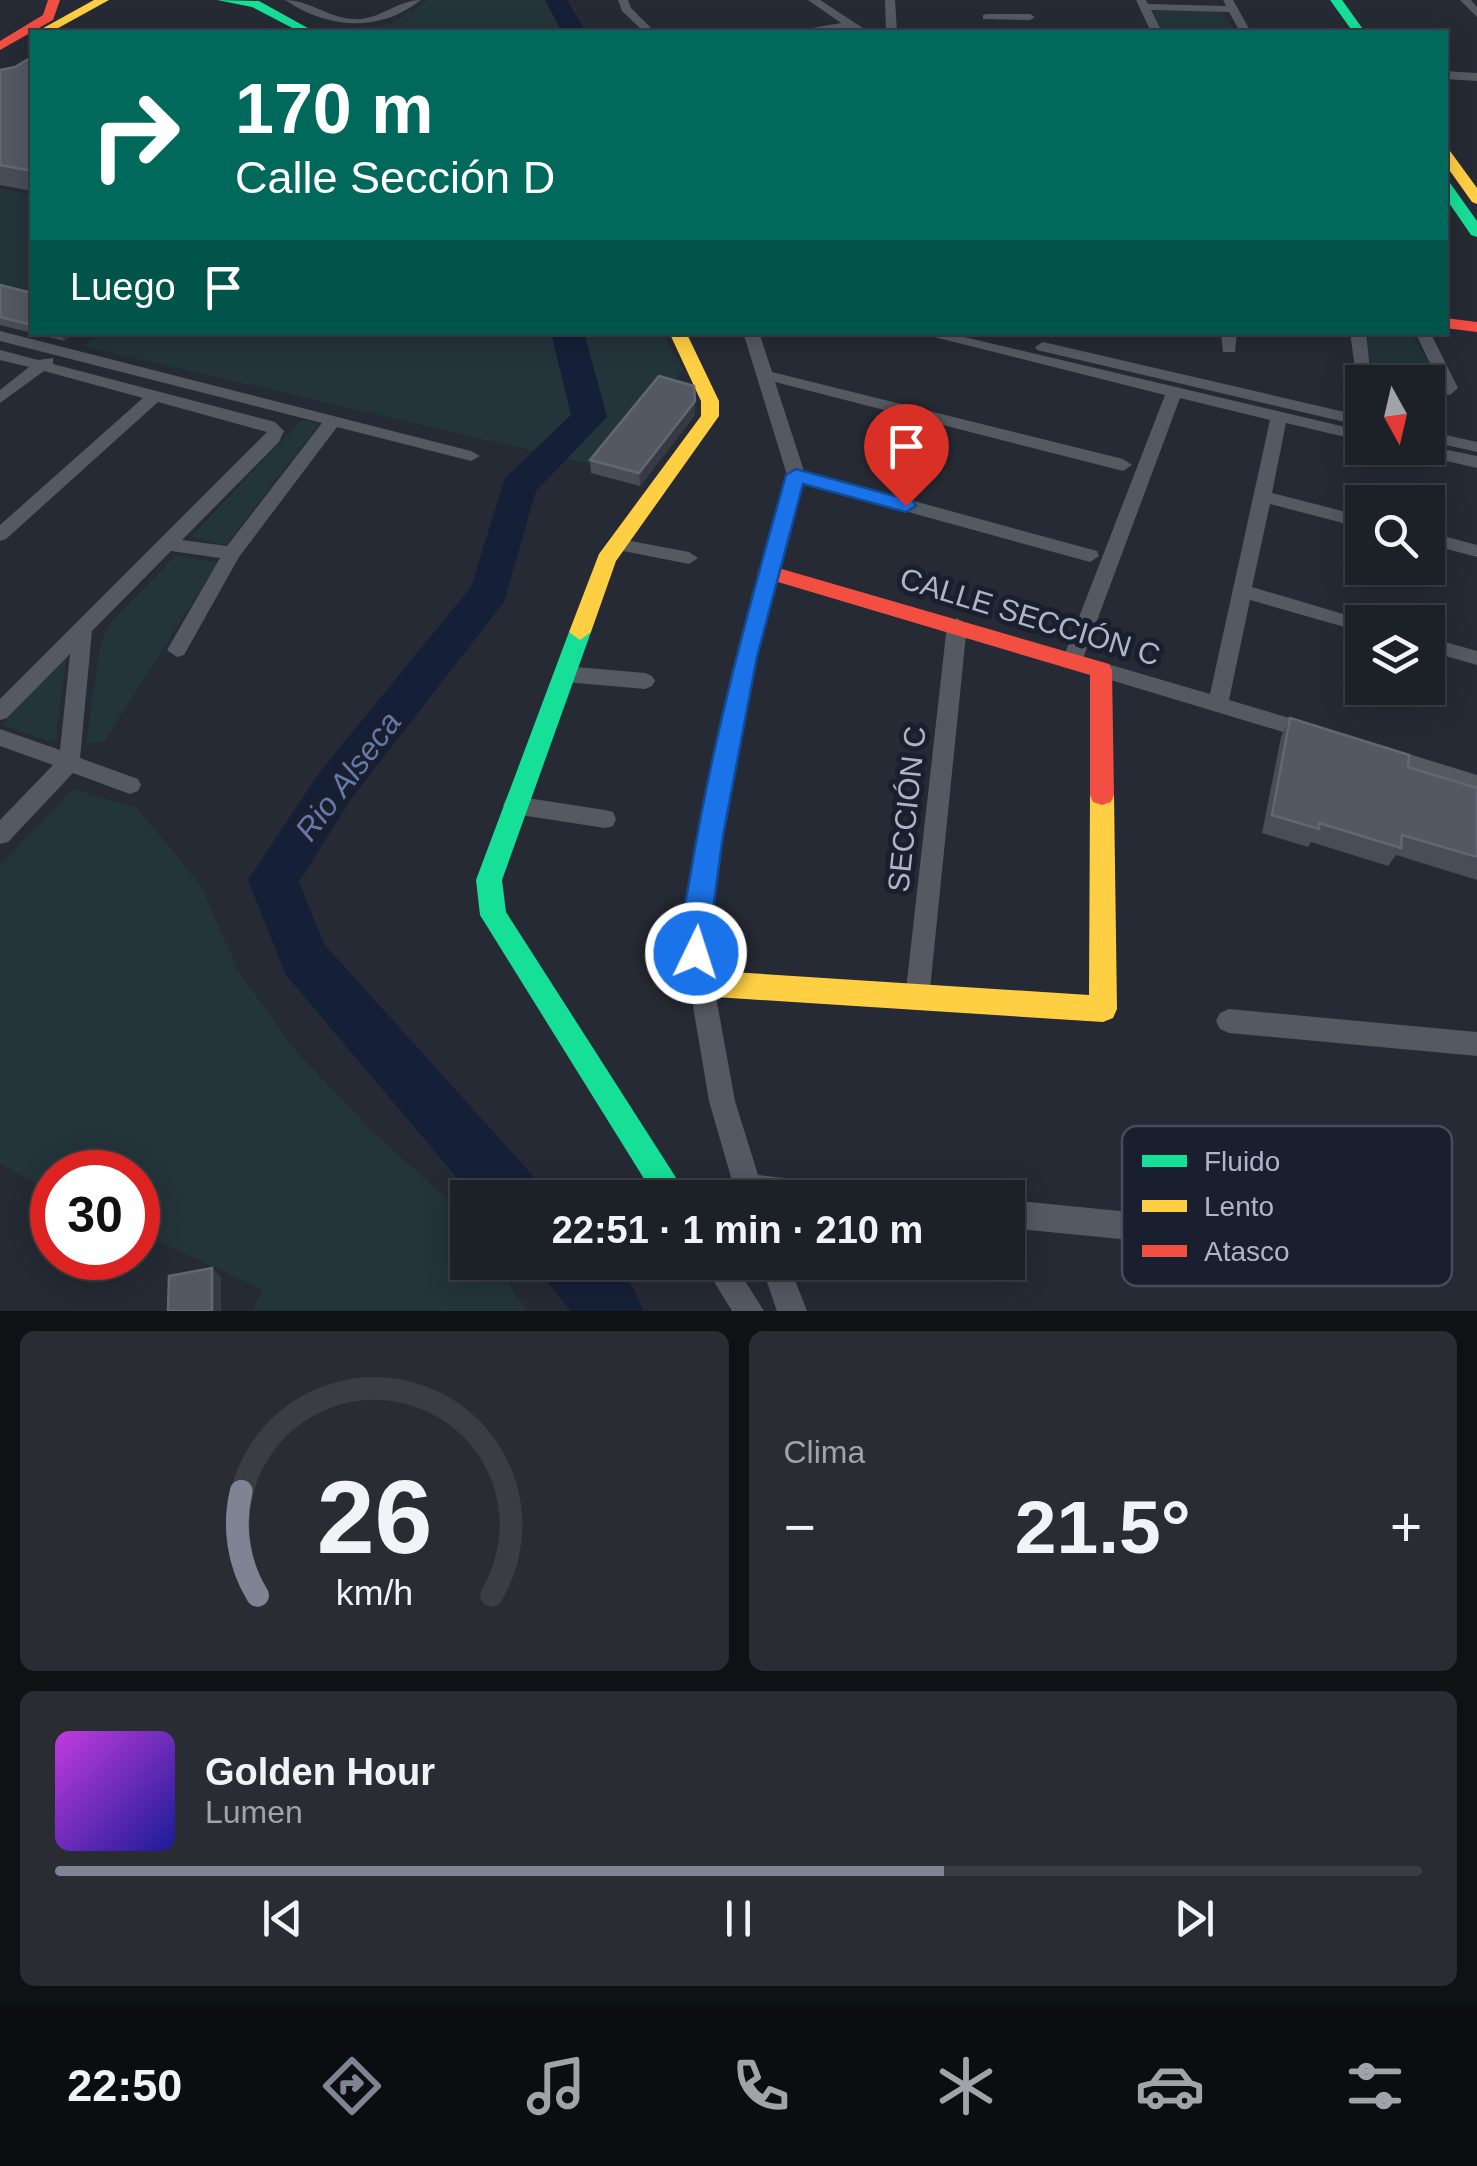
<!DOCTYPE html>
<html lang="es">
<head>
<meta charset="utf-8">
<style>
  :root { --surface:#1c2027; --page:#292d33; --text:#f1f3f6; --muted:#a0a3a7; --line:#3a3e44; --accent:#7e8493 }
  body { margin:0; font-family:Helvetica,sans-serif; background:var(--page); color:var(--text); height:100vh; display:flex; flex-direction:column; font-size:38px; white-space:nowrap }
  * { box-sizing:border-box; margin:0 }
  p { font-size:32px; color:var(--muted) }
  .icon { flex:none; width:55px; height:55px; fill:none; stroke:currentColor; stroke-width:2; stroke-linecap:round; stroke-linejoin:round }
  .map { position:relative; height:1311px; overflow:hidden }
  .panel { display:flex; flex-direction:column; gap:20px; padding:20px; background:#0f1215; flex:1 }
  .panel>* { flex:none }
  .hud { position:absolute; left:30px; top:30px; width:1418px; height:305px; border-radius:0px; box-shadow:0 5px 25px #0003,0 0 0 2px var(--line); background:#00695c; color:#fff; overflow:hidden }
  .needle { width:65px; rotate:172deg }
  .controls { position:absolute; left:1345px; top:365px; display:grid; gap:20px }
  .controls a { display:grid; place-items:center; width:100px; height:100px; border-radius:0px; background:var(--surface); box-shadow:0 5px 25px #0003,0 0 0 2px var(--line); font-size:50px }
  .speed { position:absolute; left:30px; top:1150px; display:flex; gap:20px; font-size:50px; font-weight:700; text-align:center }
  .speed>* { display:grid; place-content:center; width:130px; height:130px; border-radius:50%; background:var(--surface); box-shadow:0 5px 25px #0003,0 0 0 2px var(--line); line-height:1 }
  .speed .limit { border:15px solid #d22; background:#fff; color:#111 }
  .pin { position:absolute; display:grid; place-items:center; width:85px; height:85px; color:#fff; margin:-102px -42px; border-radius:50% 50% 50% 0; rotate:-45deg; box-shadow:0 0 10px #0007 }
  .pin .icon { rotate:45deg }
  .me { position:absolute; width:110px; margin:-55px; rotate:4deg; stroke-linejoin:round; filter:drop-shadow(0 0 8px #0008) }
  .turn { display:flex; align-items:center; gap:35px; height:210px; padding:0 40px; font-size:45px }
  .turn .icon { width:130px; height:130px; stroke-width:2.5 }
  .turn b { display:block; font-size:70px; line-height:85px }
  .then { display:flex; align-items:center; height:95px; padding:0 40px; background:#0003; gap:20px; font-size:38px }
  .big { font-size:75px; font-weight:800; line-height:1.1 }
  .panel .tile { flex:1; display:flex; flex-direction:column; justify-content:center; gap:15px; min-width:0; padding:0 35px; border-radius:15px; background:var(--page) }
  .panel .dial { align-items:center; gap:0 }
  .dial svg { height:260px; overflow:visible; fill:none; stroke:var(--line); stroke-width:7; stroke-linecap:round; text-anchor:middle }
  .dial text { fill:var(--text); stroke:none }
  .song { display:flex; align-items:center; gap:30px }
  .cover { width:120px; height:120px; border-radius:15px; background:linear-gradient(135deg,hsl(290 70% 55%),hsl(240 70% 35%)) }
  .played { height:10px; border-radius:5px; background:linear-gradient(90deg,var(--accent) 65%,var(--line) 65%) }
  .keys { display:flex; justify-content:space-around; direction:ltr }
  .heat { display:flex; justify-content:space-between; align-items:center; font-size:55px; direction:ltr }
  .panel .tiles { flex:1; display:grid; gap:20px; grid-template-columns:1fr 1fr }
  .tile:last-child { grid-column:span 2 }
  .trip { position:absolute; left:450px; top:1180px; width:575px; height:100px; border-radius:0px; background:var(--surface); box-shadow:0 5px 25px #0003,0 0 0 2px var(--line); font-weight:800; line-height:100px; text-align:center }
  .tabs { display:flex; height:160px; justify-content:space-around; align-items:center; background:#0b0d10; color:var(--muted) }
  .tabs .icon { width:70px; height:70px }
  .tabs .on { color:var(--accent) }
  .tabs b { font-size:45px; color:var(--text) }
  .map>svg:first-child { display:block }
</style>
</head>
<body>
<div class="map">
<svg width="1477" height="1311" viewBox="0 0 1477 1311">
  <rect width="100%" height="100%" fill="#262a34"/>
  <path fill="#23343a" d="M428,0h118l17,32 -221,-3 48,-5z
    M1149,11h74l12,21h-76z
    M0,188l32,7v106l-32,-8z
    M101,332h562l20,38 -81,97 -519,-121z
    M1363,333h48l34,56 -80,-17z
    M302,419l17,5 -93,121 -35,-8z
    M175,556l43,6 -114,180 -18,1 15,-101 11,-21z
    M67,654l-12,89 -53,-18z
    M73,789l64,19 63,76 39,88 55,77 80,84 71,64 22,29 1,36 27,1 32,48h-275l11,-21 -125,-58v-60h-86v19l-52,-27v-299z"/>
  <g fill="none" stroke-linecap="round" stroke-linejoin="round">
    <path fill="#151f37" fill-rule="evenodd" d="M545,0h22l19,32h-24z
      M551,332h33l23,85 -71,74 -32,111 -153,197 -52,83 25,62 210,233 8,21h-68l-188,-223 -38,-95 71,-107 152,-186 34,-109 66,-63z
      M539,1262h71l24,27 9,22h-72l-23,-28z"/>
    <path fill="#555962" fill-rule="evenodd" d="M285,0c24,0 44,18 68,19 26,2 44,-19 68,-19 -42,33 -93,29 -136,0z
      M618,0h10l3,8 24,24h-11l-22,-21z
      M808,0h12l49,32h-13l-7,-4 -48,4 5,-3 35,-6z
      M885,0h10l2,32h-11z
      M1136,0h10l2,4 78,2 -3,-6h10l18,32h-11l-11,-20 -78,-2 11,22h-11z
      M1460,0h11l6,7v10z
      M987,14h43l5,3 -5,3 -47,-1v-4z
      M1445,71l32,2v8l-32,-2z
      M0,331l471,120 9,5 -9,5 -134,-34 -98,130 -55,98 -7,2 -10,-7 53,-92 -49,-7 -79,80 -12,127 58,21 3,6 -3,6 -8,3 -57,-21 -65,69 -8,2v-24l53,-55 -53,-19v-17l60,21 10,-96 -63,64 -7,2v-21l267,-267 -109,-30 -152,137 -6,2v-16l143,-127 -99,-27 -44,32v-13l29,-23 -29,-7v-10l38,10 15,-2v6l222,58 9,9 -5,11 -97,98 45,6 95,-123 -322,-82z
      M743,332h16l13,40 351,87 9,6 -9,6 -348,-89 29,89 293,80 2,5 -9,6 -287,-79 -47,174 -35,179 -13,117 27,148 23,74 83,9 10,4 4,10h-118l-28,-97 -25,-148 15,-117 37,-179 51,-182z
      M914,332h29l419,99v10l-76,-18 -14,70 90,23v12l-92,-24 -18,83 118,35h-8v10l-112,-32 -21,100 91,27 4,6 -4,6 -7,2 -219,-66 -3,-5 3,-5 7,-3 109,32 60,-274 -90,-22 -98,263 -10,7 -10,-7 103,-266z
      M1221,332h16l-2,20h-12z
      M1350,332h16l4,38 37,9 2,3h-27l-26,-6z
      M1415,332h15l28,56 -8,7 -22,-2v-10l13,3z
      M1043,342l319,74v10l-325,-76 -2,-3z
      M1428,431l49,11v10l-49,-11z
      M1428,446l49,10v12l-70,-16 -3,-4z
      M1428,532l49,13v12l-49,-13z
      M615,538l74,14 9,6 -9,6 -81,-16 -2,-4z
      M957,618l10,7 -38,374 -3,8 -9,3 -9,-3 -3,-8 42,-374z
      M1428,637l49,14v14l-49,-14z
      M565,666l80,7 7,3 3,5 -3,5 -7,3 -80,-7 -7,-3 -3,-5 3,-5z
      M1383,746l94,29v18l-102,-32 -3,-6 3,-6z
      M514,796l91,14 8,2 3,7 -3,7 -8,2 -91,-14 -8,-3 -3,-6 3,-6z
      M1229,1009l248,23v24l-248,-23 -9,-4 -4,-8 4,-8z
      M1008,1200l406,40 10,4 4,10 -4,10 -10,4 -406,-40z
      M702,1262h31l31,49h-32z
      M760,1262h28l19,49h-30z"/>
    <path fill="#16e098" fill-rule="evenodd" d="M217,0l42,1 56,31h-15l-48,-25z
      M1330,0h12l23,32h-12z
      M1445,181l5,2 27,38v16l-6,-2 -26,-38z
      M580,624l11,8 -89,248 4,32 183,286h-33l-176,-283 -4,-35 93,-248z"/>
    <path fill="#ffcf43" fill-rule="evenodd" d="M94,0h15l-58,32h-15z
      M1445,150l5,1 27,37v16l-5,-2 -27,-38z
      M669,332h17l33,69v15l-103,145 -25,71 -11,8 -11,-8 30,-78 102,-138v-15z
      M1102,785l9,3 3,7 3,214 -4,9 -10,4 -403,-26 -10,-4 -4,-9 4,-9 10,-4 389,25 1,-200 3,-7z"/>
    <path fill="#f24e42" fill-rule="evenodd" d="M48,0h12l-7,20 -53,30v-9l43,-26z
      M1445,318l32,4v10l-32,-4z
      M768,565l341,99 3,6 2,125 -3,7 -9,3 -9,-3 -3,-7v-120l-329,-98 -4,-5z"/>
  </g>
  <path fill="#484d57" d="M32,57v134l-32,-6v-115l15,-3z
    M0,285l32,8v39h43l-11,9 -64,-16z
    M695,415l-55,71 -49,-13 -1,-13z
    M1290,718l118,49 69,21v92l-81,-25 -8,11 -77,-24 -3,5 -46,-14 19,-96z"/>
  <path fill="#363a44" d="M60,332h15l-11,9z
    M695,401v14l-55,71 -1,-13z
    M212,1268l9,9v34h-9z"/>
  <path fill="#535863" stroke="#616773" stroke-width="2.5" d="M32,57v114l-32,-6v-95l15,-3z
    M0,285l32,8v32l-32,-8z
    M659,376l35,10 1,15 -56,72 -49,-13z
    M1290,718l119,37 -1,12 69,21v69l-75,-22 -1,13 -82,-25v6l-47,-14z
    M212,1268v43h-44l1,-35z"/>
  <path fill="#1a73e8" stroke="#114b97" stroke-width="2.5" d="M796,469l117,32 3,5 -10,6 -103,-28 -46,173 -34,179 -17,126 -10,3 -10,-3c-11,-26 1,-64 5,-91 22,-134 58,-265 95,-396z"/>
  <g text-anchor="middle" stroke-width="10" stroke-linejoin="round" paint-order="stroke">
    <g font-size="30" fill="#aeb5c6" stroke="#191f2e">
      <text transform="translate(1030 617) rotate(17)" y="10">CALLE SECCIÓN C</text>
      <text transform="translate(907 809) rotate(-84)" y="10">SECCIÓN C</text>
    </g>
    <g font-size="32" font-style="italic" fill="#657aa8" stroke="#191f2e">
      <text transform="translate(348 776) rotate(-53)" y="11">Rio Alseca</text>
    </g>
  </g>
  <rect x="1122" y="1126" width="330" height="160" rx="15" fill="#191f2e" stroke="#464c5c" stroke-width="2.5"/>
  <rect x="1142" y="1155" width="45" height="12" fill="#16e098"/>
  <rect x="1142" y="1200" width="45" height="12" fill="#ffcf43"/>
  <rect x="1142" y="1245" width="45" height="12" fill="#f24e42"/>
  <g font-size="28" fill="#aeb5c6">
    <text x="1204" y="1171">Fluido</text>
    <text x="1204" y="1216">Lento</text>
    <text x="1204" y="1261">Atasco</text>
  </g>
</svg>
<div class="controls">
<a><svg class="needle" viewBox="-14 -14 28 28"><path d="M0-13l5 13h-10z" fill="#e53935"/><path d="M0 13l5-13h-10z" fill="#a0a3a7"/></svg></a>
<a><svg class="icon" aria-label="search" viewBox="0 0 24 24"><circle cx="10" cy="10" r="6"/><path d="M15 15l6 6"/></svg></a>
<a><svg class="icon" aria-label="layers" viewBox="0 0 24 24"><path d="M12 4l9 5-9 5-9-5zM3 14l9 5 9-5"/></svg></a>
</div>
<div class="speed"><div class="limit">30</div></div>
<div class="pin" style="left:906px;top:506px;background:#d93025"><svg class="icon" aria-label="arrive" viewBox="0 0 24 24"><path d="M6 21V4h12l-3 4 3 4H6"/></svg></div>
<svg class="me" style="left:696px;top:953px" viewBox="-20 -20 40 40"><circle r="17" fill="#1a73e8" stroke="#fff" stroke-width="3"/><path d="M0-11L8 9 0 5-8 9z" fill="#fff"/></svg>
<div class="trip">22:51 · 1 min · 210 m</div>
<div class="hud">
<div class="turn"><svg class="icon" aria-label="right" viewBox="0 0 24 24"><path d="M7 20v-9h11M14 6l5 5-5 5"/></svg><div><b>170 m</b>Calle Sección D</div></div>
<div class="then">Luego<svg class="icon" aria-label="arrive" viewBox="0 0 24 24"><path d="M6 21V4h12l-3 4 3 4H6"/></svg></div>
</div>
</div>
<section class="panel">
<div class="tiles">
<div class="tile dial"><svg viewBox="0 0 100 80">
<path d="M14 69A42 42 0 1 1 86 69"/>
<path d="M14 69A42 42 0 0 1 9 37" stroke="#7e8493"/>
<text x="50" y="56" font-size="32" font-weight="700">26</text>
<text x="50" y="72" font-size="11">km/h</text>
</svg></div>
<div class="tile"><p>Clima</p>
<div class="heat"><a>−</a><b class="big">21.5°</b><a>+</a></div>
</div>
<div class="tile">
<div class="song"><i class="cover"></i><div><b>Golden Hour</b><p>Lumen</p></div></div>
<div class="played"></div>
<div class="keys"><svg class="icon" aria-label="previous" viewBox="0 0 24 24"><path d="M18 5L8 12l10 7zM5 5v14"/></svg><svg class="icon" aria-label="pause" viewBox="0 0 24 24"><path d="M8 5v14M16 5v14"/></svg><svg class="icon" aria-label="next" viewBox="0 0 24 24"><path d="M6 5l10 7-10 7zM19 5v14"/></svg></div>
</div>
</div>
</section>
<nav class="tabs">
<b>22:50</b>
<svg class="icon on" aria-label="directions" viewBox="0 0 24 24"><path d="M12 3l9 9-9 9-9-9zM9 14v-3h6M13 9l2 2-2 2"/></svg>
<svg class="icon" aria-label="music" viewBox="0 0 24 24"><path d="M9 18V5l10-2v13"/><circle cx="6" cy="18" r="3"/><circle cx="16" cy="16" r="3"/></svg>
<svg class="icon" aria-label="phone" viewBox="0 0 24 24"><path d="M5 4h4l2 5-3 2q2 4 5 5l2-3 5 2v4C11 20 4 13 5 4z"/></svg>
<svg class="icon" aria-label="climate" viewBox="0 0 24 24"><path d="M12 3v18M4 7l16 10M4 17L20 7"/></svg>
<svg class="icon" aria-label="car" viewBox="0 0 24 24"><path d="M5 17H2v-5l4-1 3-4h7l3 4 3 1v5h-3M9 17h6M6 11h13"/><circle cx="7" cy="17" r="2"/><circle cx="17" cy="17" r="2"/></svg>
<svg class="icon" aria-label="filters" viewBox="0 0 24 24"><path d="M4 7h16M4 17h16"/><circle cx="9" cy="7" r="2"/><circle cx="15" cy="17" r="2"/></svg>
</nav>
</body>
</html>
